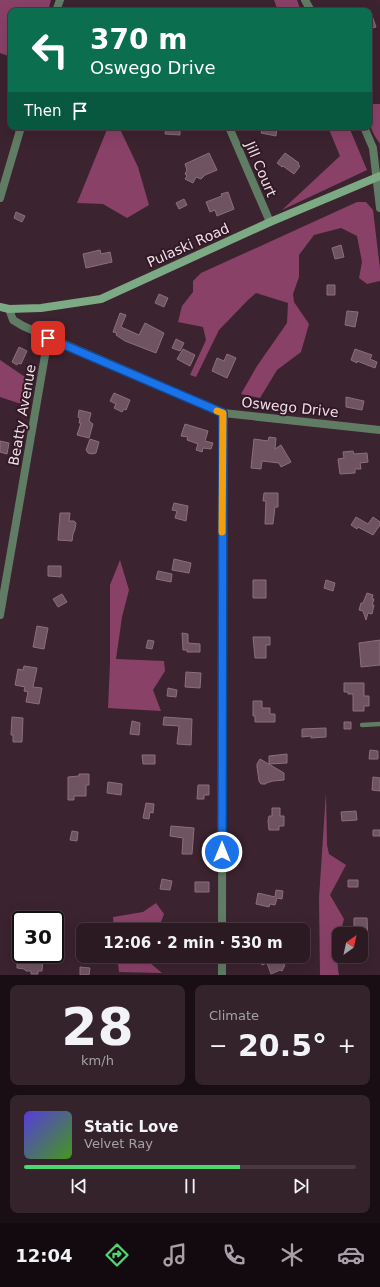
<!DOCTYPE html>
<html lang="en">
<head>
<meta charset="utf-8">
<style>
  :root { --surface:#2c1a23; --page:#34232b; --text:#f1f3f6; --muted:#a6a1a6; --line:#483841; --accent:#4ed675 }
  body { margin:0; font-family:"DejaVu Sans",sans-serif; background:var(--page); color:var(--text); height:100vh; display:flex; flex-direction:column; font-size:15px; white-space:nowrap }
  * { box-sizing:border-box; margin:0 }
  p { font-size:13px; color:var(--muted) }
  .icon { flex:none; width:22px; height:22px; fill:none; stroke:currentColor; stroke-width:2; stroke-linecap:round; stroke-linejoin:round }
  .map { position:relative; height:975px; overflow:hidden }
  .panel { display:flex; flex-direction:column; gap:10px; padding:10px; background:#180e13; flex:1 }
  .panel>* { flex:none }
  .top-card { position:absolute; left:8px; top:8px; width:364px; height:122px; border-radius:8px; box-shadow:0 4px 16px #0002,0 0 0 1px var(--line); background:#0b6e4f; color:#fff; overflow:hidden }
  .needle { width:26px; rotate:33deg }
  .controls { position:absolute; left:332px; top:927px; display:grid; gap:8px }
  .controls a { display:grid; place-items:center; width:36px; height:36px; border-radius:8px; background:var(--surface); box-shadow:0 4px 16px #0002,0 0 0 1px var(--line); font-size:20px }
  .speed { position:absolute; left:12px; top:911px; display:flex; gap:8px; font-size:20px; font-weight:700; text-align:center }
  .speed>* { display:grid; place-content:center; width:52px; height:52px; border-radius:50%; background:var(--surface); box-shadow:0 4px 16px #0002,0 0 0 1px var(--line); line-height:1 }
  .speed .limit { border:2px solid #111; border-radius:6px; background:#fff; color:#111 }
  .pin { position:absolute; display:grid; place-items:center; width:34px; height:34px; color:#fff; margin:-17px; border-radius:8px; box-shadow:0 2px 6px #0006 }
  .me { position:absolute; width:44px; margin:-22px; rotate:0deg; stroke-linejoin:round; filter:drop-shadow(0 0 3px #0008) }
  .turn { display:flex; align-items:center; gap:14px; height:84px; padding:0 16px; font-size:18px }
  .turn .icon { width:52px; height:52px; stroke-width:2.5 }
  .turn b { display:block; font-size:28px; line-height:34px }
  .then { display:flex; align-items:center; height:38px; padding:0 16px; background:#0003; gap:8px; font-size:15px }
  .big { font-size:30px; font-weight:800; line-height:1.1 }
  .panel .widget { flex:1; display:flex; flex-direction:column; justify-content:center; gap:6px; min-width:0; padding:0 14px; border-radius:8px; background:var(--page) }
  .panel .dial { align-items:center; gap:0 }
  .dial b { font-size:52px; line-height:1 }
  .song { display:flex; align-items:center; gap:12px }
  .cover { width:48px; height:48px; border-radius:6px; background:linear-gradient(135deg,hsl(250 70% 55%),hsl(100 70% 35%)) }
  .played { height:4px; border-radius:2px; background:linear-gradient(90deg,var(--accent) 65%,var(--line) 65%) }
  .keys { display:flex; justify-content:space-around; direction:ltr }
  .heat { display:flex; justify-content:space-between; align-items:center; font-size:22px; direction:ltr }
  .panel .tiles { flex:1; display:grid; gap:10px; grid-template-columns:1fr 1fr }
  .widget:last-child { grid-column:span 2 }
  .trip { position:absolute; left:76px; top:923px; width:234px; height:40px; border-radius:8px; background:var(--surface); box-shadow:0 4px 16px #0002,0 0 0 1px var(--line); font-weight:800; line-height:40px; text-align:center }
  .menu { display:flex; height:64px; justify-content:space-around; align-items:center; background:#120a0e; color:var(--muted) }
  .menu .icon { width:28px; height:28px }
  .menu .active { color:var(--accent) }
  .menu b { font-size:18px; color:var(--text) }
  .map>svg:first-child { display:block }
</style>
</head>
<body>
<div class="map">
<svg width="380" height="975" viewBox="0 0 380 975">
  <rect width="100%" height="100%" fill="#3b232f"/>
  <path fill="#8a4168" d="M0,0h51l-3,11h-37v46l-11,-4z
    M274,0h23l4,11h-23z
    M369,104h11v40c-11,-16 -11,-21 -11,-40z
    M108,127h11l19,40 11,38 -22,13 -24,-14 -26,-1z
    M328,127h21l18,43 -85,40 58,-54z
    M357,202h9l7,8 7,59v12l-13,3 -8,-6 3,-16 -5,-26 -16,-8 -27,7 -15,20v22l-6,17 1,8 15,22 -8,28 -24,18 -17,28 -19,-4 16,-28 30,-43 1,-20 -32,-10 -8,7 -29,30 -23,47 -6,-2 16,-35 -3,-13 -25,-5 4,-16 11,-14v-11l8,-8z
    M0,360l34,23 -10,22 -24,-8z
    M120,560l9,30 -7,27 -6,42 48,2 1,10 -12,19 8,21 -53,-3 2,-45v-78z
    M326,792l1,53 2,9 17,11 -16,30 14,24 -4,15h-1c0,14 -3,27 0,41h-19l-1,-77z
    M156,903l8,11 -6,16h-44l-1,-13 30,-5z
    M117,956h27l5,6 13,11 -43,-1z"/>
  <path fill="#705361" stroke="#8c6e7d" d="M369,10h1l6,17 -7,2z
    M166,127h14v8l-15,-1z
    M263,127h14l-1,9 -15,-3z
    M209,153l8,17 -12,5 -4,4 -5,-2 -3,6 -8,-4 2,-3 -2,-2 2,-4 -2,-6z
    M285,153l14,10 -1,2 2,1 -6,8 -11,-8 -1,1 -5,-4z
    M228,192l6,17 -17,7 -2,-6 -5,2 -4,-10 16,-6 -1,-2z
    M184,199l3,6 -8,4 -3,-6z
    M16,212l9,4 -3,6 -8,-4z
    M341,245l3,12 -9,2 -3,-11z
    M100,250l1,4 9,-2 2,10 -26,6 -3,-14z
    M327,285h8v10h-8z
    M159,294l9,4 -4,9 -9,-4z
    M347,311l11,1 -3,15 -10,-2z
    M120,313l6,2 -5,12 18,8 6,-12 19,10 -8,20 -31,-12 -9,-6 1,-2 -4,-1z
    M176,339l8,4 -4,8 -8,-3z
    M19,347l8,4 -6,13 -3,-1 -1,2 -5,-3z
    M183,349l12,6 -5,11 -13,-7z
    M355,349l17,6 -2,4 7,3 -2,6 -18,-7v2l-6,-3z
    M227,354l9,4 -9,20 -15,-7 5,-13 7,3z
    M114,393l16,7 -4,10 -2,-1 -2,3 -8,-4 2,-4 -6,-3z
    M346,397l18,4 -2,9 -16,-3z
    M79,410l12,3 -2,8 4,3 -4,14 -12,-3 4,-12h-2l1,-5 -2,-1z
    M185,424l23,7 -3,10 8,2 -2,6 -8,-1 -1,4 -6,-2 2,-6 -11,-4 1,-3 -7,-1z
    M269,437l7,1 -1,11 6,-4 10,17 -10,5 -2,-4 -17,-2 -1,8 -10,-1 3,-29 14,2z
    M90,439l9,3 -3,11 -4,1 -4,-1 -2,-3z
    M0,441l9,2 -2,11 -7,-2z
    M353,451l1,3 13,-1 1,9 -8,1 1,6h-6v4l-15,1 -2,-15 6,-1 -1,-6z
    M264,493h14v14h-3l-2,17h-8l1,-23h-3z
    M174,503l14,3 -2,15 -11,-3 2,-7 -5,-1z
    M60,513h10l-1,8h5l2,2 -1,6 -2,5 -1,7 -14,-1z
    M356,517l12,7 5,-7 7,5v3l-7,10 -15,-8 -1,2 -6,-4z
    M174,559l17,4 -2,10 -17,-3z
    M48,566h13v11l-13,-1z
    M158,571l14,3 -1,8 -15,-3z
    M253,580h13v18h-13z
    M326,580l9,3 -2,8 -9,-3z
    M367,593l6,2 -1,4h2l-2,6h2l-2,9 -4,-1 -2,7 -3,-9 -4,-1 2,-7h2z
    M62,594l5,8 -9,5 -5,-8z
    M37,626l11,2 -4,21 -11,-2z
    M182,633l6,1v9l12,1v8h-13v-2h-4z
    M253,637h17v8h-4v13h-11z
    M148,640l6,1 -2,8 -6,-1z
    M380,640v25l-19,2 -2,-24z
    M24,666l13,2 -4,19 9,1 -3,16 -13,-2 2,-10 -4,-1 1,-4 -10,-2 3,-16 5,1z
    M186,672l15,1 -1,15 -15,-1z
    M344,683h20v13h5v10h-5v5h-11v-17h-5v-2h-4z
    M168,688l9,2 -1,7 -9,-1z
    M253,701h9v7h8v6h5v8h-20v-6h-2z
    M12,717l11,1 -1,24h-9v-7h-2z
    M164,717l28,2 -1,26 -14,-1 2,-18 -16,-1z
    M132,721l8,2 -1,12 -9,-1z
    M344,722h7v7h-7z
    M326,728v9l-15,1v-2l-9,1v-8z
    M370,750l8,1v8h-9z
    M287,754v9l-18,1v-8z
    M142,755h13v9h-12z
    M260,759l24,14v7l-11,1 -7,2v1h-5l-2,-3 -2,-14v-3z
    M79,774h10v11h-3v11h-12v4h-6v-23l11,-1z
    M373,777l7,1v13l-8,-1z
    M108,782l14,2 -1,11 -14,-2z
    M198,785h11v10h-5v4h-7z
    M146,803l8,1 -1,9 -3,-1 -1,7 -6,-1z
    M272,808h8v8h4v10h-5v4h-10l-1,-9 1,-5h3z
    M356,811l1,9 -15,1 -1,-9z
    M171,826l23,2 -2,26h-10l1,-16 -13,-2z
    M373,830h7v6h-7z
    M72,831l6,1 -1,9 -7,-1z
    M162,879l10,2 -2,9 -10,-1z
    M348,880h10v7h-10z
    M195,882h14v10h-14z
    M276,890l7,1 -1,8 -5,-1 -2,7 -5,-1 -1,3 -13,-3 2,-11 17,4z
    M354,918h13l1,23h-7v-7h-7z
    M259,956h23l-7,3 3,-1 3,5 4,2 -3,6 -2,-1 -9,4 -4,-11 -5,2z
    M26,957l17,1 -1,13h-4v3h-7v-3h-5l-2,-2 -7,-1v-9h9z
    M80,967l10,1 -1,7h-9z"/>
  <g fill="none" stroke-linecap="round" stroke-linejoin="round">
    <path stroke="#607c64" stroke-width="4.5" d="M362,725l18,-1"/>
    <path stroke="#607c64" stroke-width="8" d="M56,11l4,-11
      M229,127l41,95
      M0,198l21,-71
      M9,309l4,11 10,6 200,87 157,17
      M0,615l48,-277
      M222,930l1,-517
      M222,975v-19"/>
    <path stroke="#607c64" stroke-width="8" d="M305,0l6,11
      M364,127l9,21 7,60"/>
    <path stroke="#7caa84" stroke-width="8" d="M0,307l9,2 32,-1 60,-9 169,-77 110,-46"/>
  </g>
  <g fill="none" stroke-linecap="round" stroke-linejoin="round">
    <defs>
      <path id="route" d="M48,338l175,75 -1,439"/>
    </defs>
    <use href="#route" stroke="#114b97" stroke-width="10"/>
    <use href="#route" stroke="#1a73e8" stroke-width="7"/>
    <path stroke="#f59e0b" stroke-width="7" d="M217,411l6,2 -1,119"/>
  </g>
  <g text-anchor="middle" stroke-width="4" stroke-linejoin="round" paint-order="stroke">
    <g font-size="14" fill="#f0dfe6" stroke="#311925">
      <text transform="translate(261 169) rotate(67)" y="5">Jill Court</text>
      <text transform="translate(188 245) rotate(-24)" y="5">Pulaski Road</text>
      <text transform="translate(290 407) rotate(6)" y="5">Oswego Drive</text>
      <text transform="translate(22 415) rotate(-80)" y="5">Beatty Avenue</text>
    </g>
  </g>
</svg>
<div class="controls">
<a><svg class="needle" viewBox="-14 -14 28 28"><path d="M0-13l5 13h-10z" fill="#e53935"/><path d="M0 13l5-13h-10z" fill="#a6a1a6"/></svg></a>
</div>
<div class="speed"><div class="limit">30</div></div>
<div class="pin" style="left:48px;top:338px;background:#d93025"><svg class="icon" aria-label="arrive" viewBox="0 0 24 24"><path d="M6 21V4h12l-3 4 3 4H6"/></svg></div>
<svg class="me" style="left:222px;top:852px" viewBox="-20 -20 40 40"><circle r="17" fill="#1a73e8" stroke="#fff" stroke-width="3"/><path d="M0-11L8 9 0 5-8 9z" fill="#fff"/></svg>
<div class="trip">12:06 · 2 min · 530 m</div>
<div class="top-card">
<div class="turn"><svg class="icon" aria-label="left" viewBox="0 0 24 24"><path d="M17 20v-9H6M10 6l-5 5 5 5"/></svg><div><b>370 m</b>Oswego Drive</div></div>
<div class="then">Then<svg class="icon" aria-label="arrive" viewBox="0 0 24 24"><path d="M6 21V4h12l-3 4 3 4H6"/></svg></div>
</div>
</div>
<section class="panel">
<div class="tiles">
<div class="widget dial"><b>28</b><p>km/h</p></div>
<div class="widget"><p>Climate</p>
<div class="heat"><a>−</a><b class="big">20.5°</b><a>+</a></div>
</div>
<div class="widget">
<div class="song"><i class="cover"></i><div><b>Static Love</b><p>Velvet Ray</p></div></div>
<div class="played"></div>
<div class="keys"><svg class="icon" aria-label="previous" viewBox="0 0 24 24"><path d="M18 5L8 12l10 7zM5 5v14"/></svg><svg class="icon" aria-label="pause" viewBox="0 0 24 24"><path d="M8 5v14M16 5v14"/></svg><svg class="icon" aria-label="next" viewBox="0 0 24 24"><path d="M6 5l10 7-10 7zM19 5v14"/></svg></div>
</div>
</div>
</section>
<nav class="menu">
<b>12:04</b>
<svg class="icon active" aria-label="directions" viewBox="0 0 24 24"><path d="M12 3l9 9-9 9-9-9zM9 14v-3h6M13 9l2 2-2 2"/></svg>
<svg class="icon" aria-label="music" viewBox="0 0 24 24"><path d="M9 18V5l10-2v13"/><circle cx="6" cy="18" r="3"/><circle cx="16" cy="16" r="3"/></svg>
<svg class="icon" aria-label="phone" viewBox="0 0 24 24"><path d="M5 4h4l2 5-3 2q2 4 5 5l2-3 5 2v4C11 20 4 13 5 4z"/></svg>
<svg class="icon" aria-label="climate" viewBox="0 0 24 24"><path d="M12 3v18M4 7l16 10M4 17L20 7"/></svg>
<svg class="icon" aria-label="car" viewBox="0 0 24 24"><path d="M5 17H2v-5l4-1 3-4h7l3 4 3 1v5h-3M9 17h6M6 11h13"/><circle cx="7" cy="17" r="2"/><circle cx="17" cy="17" r="2"/></svg>
</nav>
</body>
</html>
